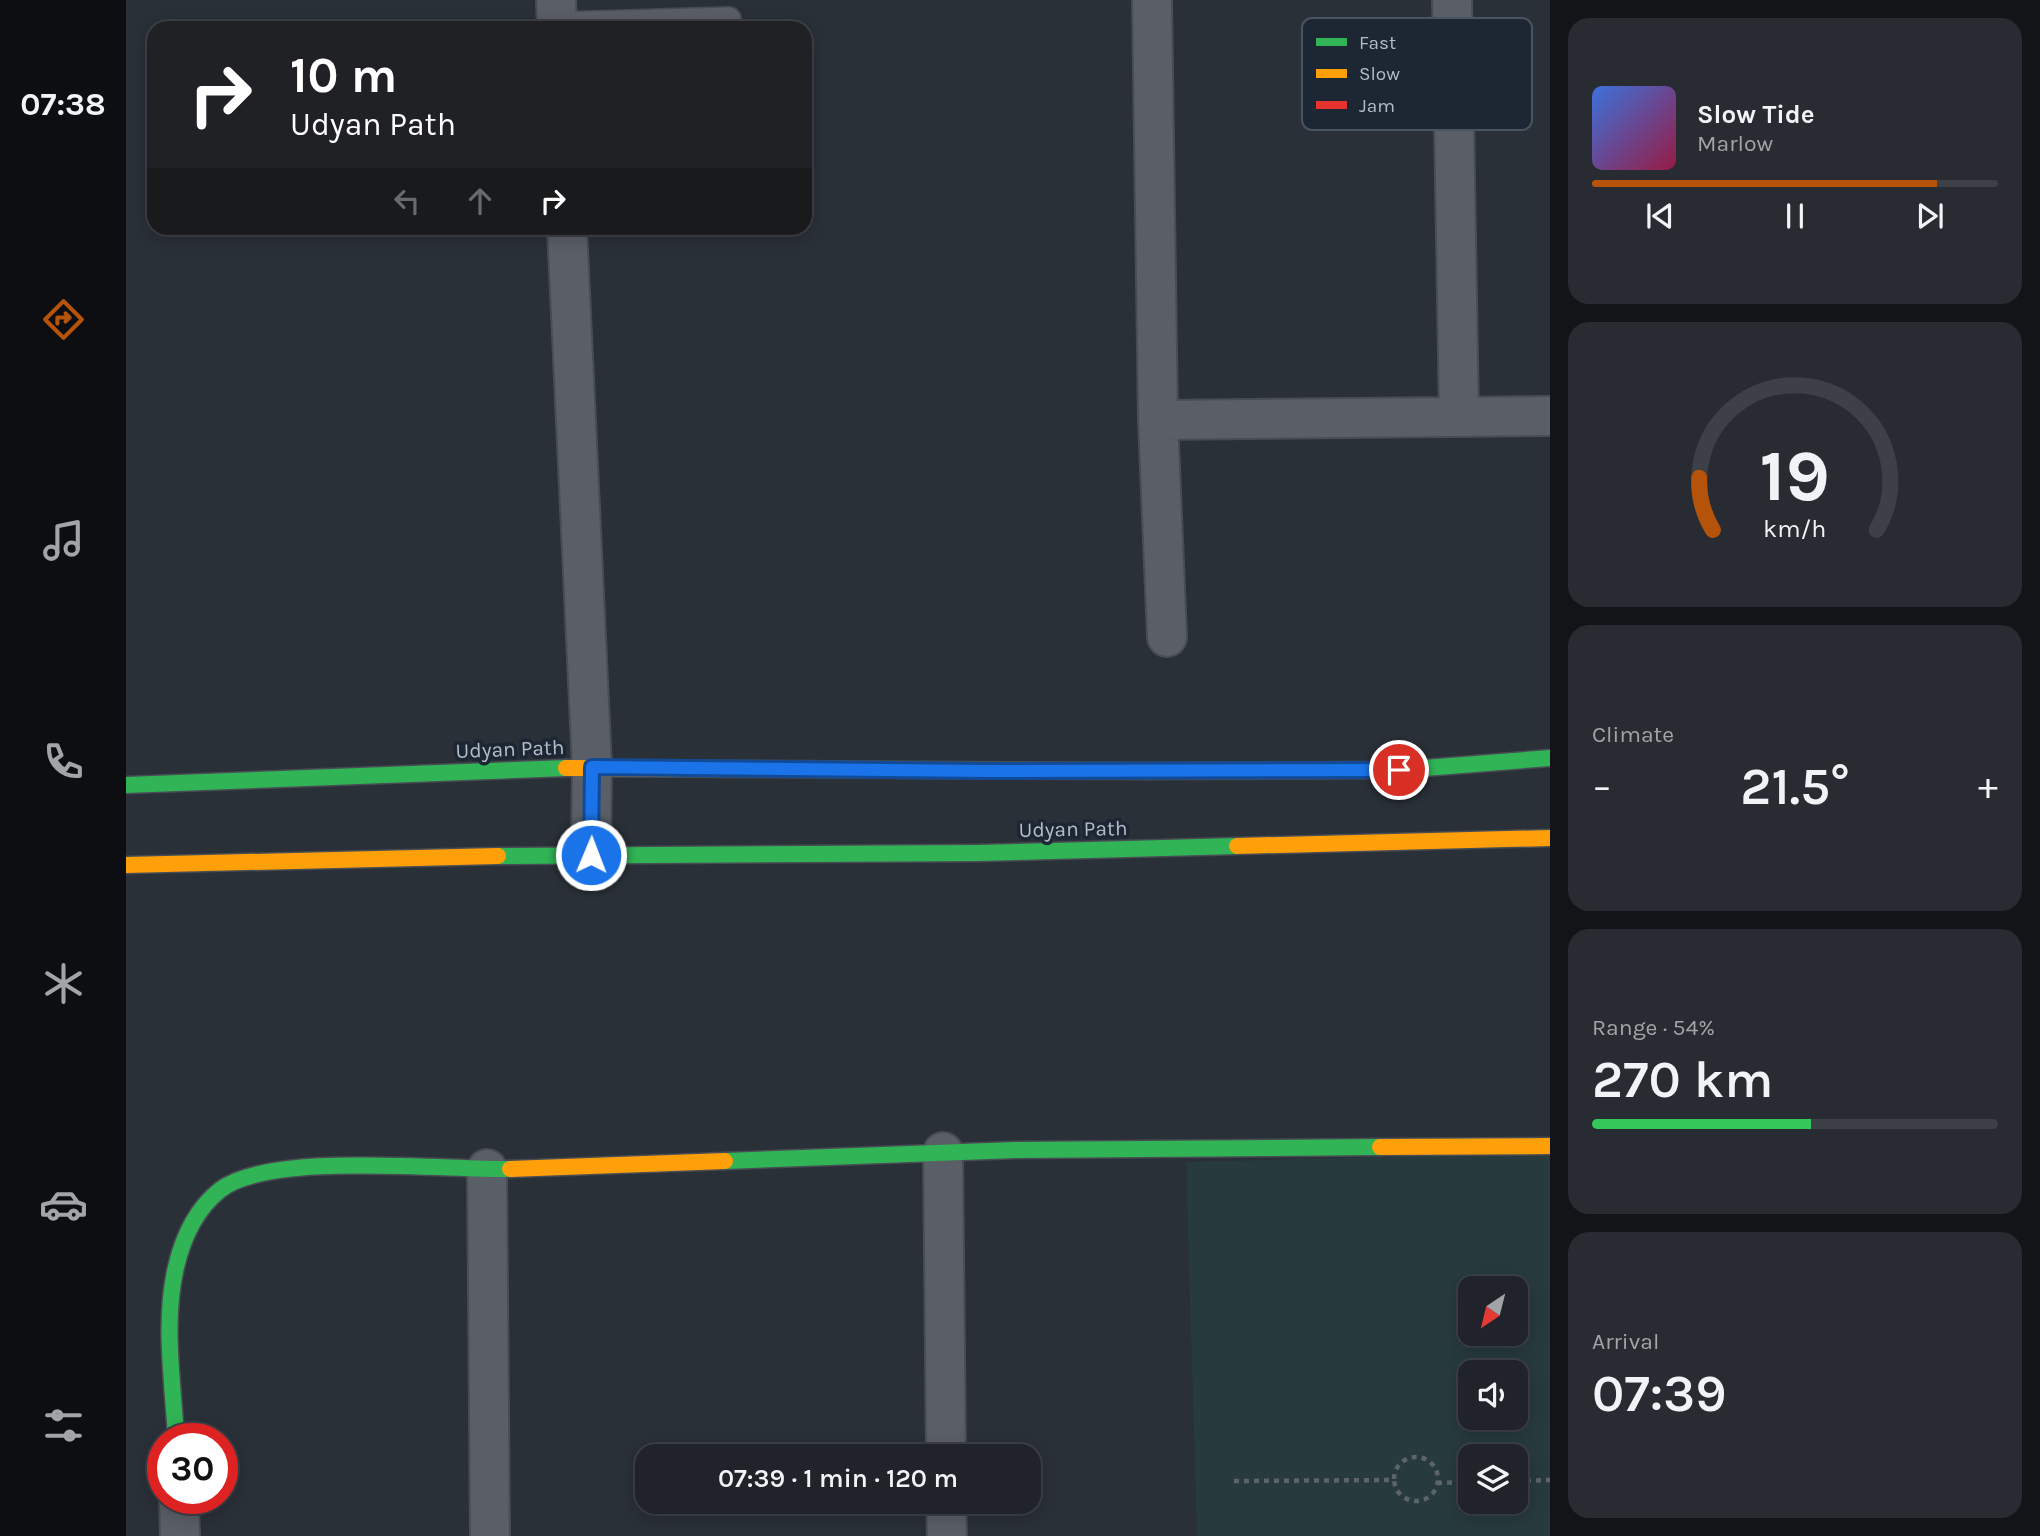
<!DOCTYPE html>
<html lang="en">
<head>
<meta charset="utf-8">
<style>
  :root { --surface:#20242a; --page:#282c32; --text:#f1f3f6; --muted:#a2a4a8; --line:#3d4147; --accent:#b45309 }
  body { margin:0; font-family:Karla,sans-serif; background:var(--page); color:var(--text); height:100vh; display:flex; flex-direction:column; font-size:26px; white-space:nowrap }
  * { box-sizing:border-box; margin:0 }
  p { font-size:23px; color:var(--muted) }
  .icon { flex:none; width:38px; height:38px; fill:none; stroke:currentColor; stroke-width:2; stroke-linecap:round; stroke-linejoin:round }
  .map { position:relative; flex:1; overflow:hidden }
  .drawer { display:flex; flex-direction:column; gap:18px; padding:18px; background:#121417; width:490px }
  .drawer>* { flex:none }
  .hud { position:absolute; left:21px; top:21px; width:665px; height:214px; border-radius:21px; box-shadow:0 4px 18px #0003,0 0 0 2px var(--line); background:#202124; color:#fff; overflow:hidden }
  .needle { width:46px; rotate:215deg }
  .tools { position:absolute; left:1332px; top:1276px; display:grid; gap:14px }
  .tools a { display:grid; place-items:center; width:70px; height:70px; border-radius:14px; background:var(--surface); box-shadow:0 4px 18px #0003,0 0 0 2px var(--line); font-size:35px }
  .speed { position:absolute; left:21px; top:1423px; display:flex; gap:14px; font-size:35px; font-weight:700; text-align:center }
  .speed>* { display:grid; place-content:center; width:91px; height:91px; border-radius:50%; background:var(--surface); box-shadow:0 4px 18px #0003,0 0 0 2px var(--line); line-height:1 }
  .speed .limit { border:10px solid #d22; background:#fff; color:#111 }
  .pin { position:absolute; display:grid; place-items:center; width:60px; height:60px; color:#fff; margin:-30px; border:4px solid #fff; border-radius:50%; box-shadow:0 2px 7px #0007 }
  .me { position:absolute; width:77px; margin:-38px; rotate:1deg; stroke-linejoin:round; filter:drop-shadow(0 0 5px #0008) }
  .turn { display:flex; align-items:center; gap:24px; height:147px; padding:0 28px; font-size:32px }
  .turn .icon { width:91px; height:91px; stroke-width:2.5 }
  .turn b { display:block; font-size:49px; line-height:60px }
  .lanes { display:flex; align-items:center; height:66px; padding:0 28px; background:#0003; justify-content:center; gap:35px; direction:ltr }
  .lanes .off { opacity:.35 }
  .big { font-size:52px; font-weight:600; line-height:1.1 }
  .drawer .widget { flex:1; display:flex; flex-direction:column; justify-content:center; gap:10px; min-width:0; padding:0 24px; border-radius:21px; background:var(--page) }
  .drawer .dial { align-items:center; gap:0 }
  .dial svg { height:182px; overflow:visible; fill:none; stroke:var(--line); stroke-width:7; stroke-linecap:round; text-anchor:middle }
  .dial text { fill:var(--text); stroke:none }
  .song { display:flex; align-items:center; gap:21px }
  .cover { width:84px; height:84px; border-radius:10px; background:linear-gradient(135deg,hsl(220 70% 55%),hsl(340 70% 35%)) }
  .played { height:7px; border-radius:4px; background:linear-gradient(90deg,var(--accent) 85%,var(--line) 85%) }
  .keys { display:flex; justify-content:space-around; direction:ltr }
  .heat { display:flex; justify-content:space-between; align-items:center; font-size:38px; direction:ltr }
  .charge { height:10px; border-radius:5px; background:linear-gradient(90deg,#34c759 54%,var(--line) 0) }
  .trip { position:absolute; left:509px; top:1444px; width:406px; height:70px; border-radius:21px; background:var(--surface); box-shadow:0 4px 18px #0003,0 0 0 2px var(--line); font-weight:600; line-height:70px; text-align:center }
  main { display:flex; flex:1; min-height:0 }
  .tab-bar { display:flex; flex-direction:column; width:126px; justify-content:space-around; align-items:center; background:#0d0e11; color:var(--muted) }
  .tab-bar .icon { width:49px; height:49px }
  .tab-bar .on { color:var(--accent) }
  .tab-bar b { font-size:32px; color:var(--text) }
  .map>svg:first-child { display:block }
</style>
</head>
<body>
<main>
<nav class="tab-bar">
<b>07:38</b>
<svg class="icon on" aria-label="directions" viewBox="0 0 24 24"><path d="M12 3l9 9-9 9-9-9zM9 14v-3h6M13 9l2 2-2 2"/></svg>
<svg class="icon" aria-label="music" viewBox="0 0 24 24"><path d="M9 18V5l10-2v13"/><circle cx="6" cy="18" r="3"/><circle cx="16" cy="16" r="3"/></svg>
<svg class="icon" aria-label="phone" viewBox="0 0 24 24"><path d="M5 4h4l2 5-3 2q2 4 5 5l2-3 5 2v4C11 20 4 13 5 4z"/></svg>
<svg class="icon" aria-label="climate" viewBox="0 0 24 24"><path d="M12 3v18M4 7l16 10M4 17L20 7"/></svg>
<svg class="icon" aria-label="car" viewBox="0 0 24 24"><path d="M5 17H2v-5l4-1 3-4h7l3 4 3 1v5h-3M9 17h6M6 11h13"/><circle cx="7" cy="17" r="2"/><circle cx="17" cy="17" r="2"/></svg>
<svg class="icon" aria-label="filters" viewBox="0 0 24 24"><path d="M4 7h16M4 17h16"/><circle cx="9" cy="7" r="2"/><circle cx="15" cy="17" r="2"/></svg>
</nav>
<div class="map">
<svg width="1424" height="1536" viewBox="0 0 1424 1536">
  <rect width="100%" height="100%" fill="#2a3038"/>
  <path fill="#273a3e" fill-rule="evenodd" d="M1424,1152v384h-353l-11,-374zM1344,1288h46v46h-46zM1344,1372h46v46h-46zM1344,1456h46v46h-46z"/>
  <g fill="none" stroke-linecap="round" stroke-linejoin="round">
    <defs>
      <path id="lane" d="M431,24l172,-5"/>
      <path id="street" d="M430,0l1,28
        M1026,0l6,420 9,217
        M1326,0l7,417
        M441,228l25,539 -1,87
        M1032,420l392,-4
        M817,1152l3,304
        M361,1169l3,367
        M53,1498l1,38
        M820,1502l1,34"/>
      <path id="fast" d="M1023,771l250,-1 151,-12
        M0,785l440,-17
        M372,856l480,-3 259,-7
        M599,1161l291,-11 364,-3
        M50,1438c-3,-55 -13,-116 0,-171 7,-30 19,-57 44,-77 50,-39 223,-20 290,-21"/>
      <path id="slow" d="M440,768l361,2
        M1111,846l313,-8
        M0,865l372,-9
        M1254,1147l170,-1
        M384,1169l215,-8"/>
      <path id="jam" d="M801,770l222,1"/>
    </defs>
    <use href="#lane" stroke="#484c53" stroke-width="26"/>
    <use href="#street" stroke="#484c53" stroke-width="42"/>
    <use href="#fast" stroke="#484c53" stroke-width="19"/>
    <use href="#slow" stroke="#484c53" stroke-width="19"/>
    <use href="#jam" stroke="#484c53" stroke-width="19"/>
    <path stroke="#5d636a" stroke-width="4.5" stroke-dasharray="5 5" stroke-linecap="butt" d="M1268 1479a22 22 0 1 1 44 0a22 22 0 1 1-44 0Z
      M1108,1481l160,-1
      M1390,1481l34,-1
      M1311,1483l33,-1"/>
    <use href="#lane" stroke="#5a5e66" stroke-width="23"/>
    <use href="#street" stroke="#5a5e66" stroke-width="38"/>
    <use href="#fast" stroke="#30b455" stroke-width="16"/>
    <use href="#slow" stroke="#ff9f0a" stroke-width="16"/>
    <use href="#jam" stroke="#e5322d" stroke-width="16"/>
  </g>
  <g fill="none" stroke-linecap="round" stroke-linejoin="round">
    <defs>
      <path id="route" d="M465,855l1,-88 395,4 412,-1"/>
    </defs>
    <use href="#route" stroke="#114b97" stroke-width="18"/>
    <use href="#route" stroke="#1a73e8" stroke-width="12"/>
  </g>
  <g text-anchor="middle" stroke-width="7" stroke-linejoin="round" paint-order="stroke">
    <g font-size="21" fill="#b4bcc9" stroke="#1d2633">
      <text transform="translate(384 749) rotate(-2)" y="7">Udyan Path</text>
      <text transform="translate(947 829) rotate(-1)" y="7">Udyan Path</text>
    </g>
  </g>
  <rect x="1176" y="18" width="230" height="112" rx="10" fill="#1d2633" stroke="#4a5360" stroke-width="2"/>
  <rect x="1190" y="38" width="31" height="8" fill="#30b455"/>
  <rect x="1190" y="69" width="31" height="9" fill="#ff9f0a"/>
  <rect x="1190" y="101" width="31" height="8" fill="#e5322d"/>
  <g font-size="19" fill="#b4bcc9">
    <text x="1233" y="49">Fast</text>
    <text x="1233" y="80">Slow</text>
    <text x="1233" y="112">Jam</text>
  </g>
</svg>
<div class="tools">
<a><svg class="needle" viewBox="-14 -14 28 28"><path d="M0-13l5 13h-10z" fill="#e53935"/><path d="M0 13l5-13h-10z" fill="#a2a4a8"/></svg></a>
<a><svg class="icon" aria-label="sound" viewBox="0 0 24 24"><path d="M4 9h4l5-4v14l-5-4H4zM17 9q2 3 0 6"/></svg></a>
<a><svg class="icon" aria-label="layers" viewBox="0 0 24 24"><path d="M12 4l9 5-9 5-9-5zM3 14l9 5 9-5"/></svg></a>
</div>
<div class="speed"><div class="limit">30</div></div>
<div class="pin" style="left:1273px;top:770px;background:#d93025"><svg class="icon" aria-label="arrive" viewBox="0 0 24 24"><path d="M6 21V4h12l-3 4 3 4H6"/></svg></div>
<svg class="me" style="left:465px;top:855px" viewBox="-20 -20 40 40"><circle r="17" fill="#1a73e8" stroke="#fff" stroke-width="3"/><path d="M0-11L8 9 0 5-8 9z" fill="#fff"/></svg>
<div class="trip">07:39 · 1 min · 120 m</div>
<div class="hud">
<div class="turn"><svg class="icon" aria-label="right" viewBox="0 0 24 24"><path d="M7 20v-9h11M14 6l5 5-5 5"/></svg><div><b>10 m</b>Udyan Path</div></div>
<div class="lanes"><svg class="icon off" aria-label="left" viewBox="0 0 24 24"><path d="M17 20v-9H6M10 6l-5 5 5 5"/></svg><svg class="icon off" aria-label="ahead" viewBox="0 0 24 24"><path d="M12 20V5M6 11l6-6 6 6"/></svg><svg class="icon" aria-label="right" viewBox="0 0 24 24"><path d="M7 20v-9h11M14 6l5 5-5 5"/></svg></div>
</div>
</div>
<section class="drawer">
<div class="widget">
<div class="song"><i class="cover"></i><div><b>Slow Tide</b><p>Marlow</p></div></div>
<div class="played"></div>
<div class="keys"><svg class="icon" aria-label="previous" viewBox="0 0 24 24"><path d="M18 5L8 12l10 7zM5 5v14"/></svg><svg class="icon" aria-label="pause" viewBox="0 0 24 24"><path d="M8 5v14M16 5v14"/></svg><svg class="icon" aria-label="next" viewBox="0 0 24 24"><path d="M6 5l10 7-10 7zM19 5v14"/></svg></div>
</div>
<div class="widget dial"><svg viewBox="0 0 100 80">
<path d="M14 69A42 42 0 1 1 86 69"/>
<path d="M14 69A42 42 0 0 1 8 46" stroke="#b45309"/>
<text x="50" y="56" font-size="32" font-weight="700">19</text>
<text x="50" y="72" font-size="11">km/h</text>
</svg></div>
<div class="widget"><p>Climate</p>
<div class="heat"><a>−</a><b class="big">21.5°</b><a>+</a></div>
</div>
<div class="widget"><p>Range · 54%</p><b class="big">270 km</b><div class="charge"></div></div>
<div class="widget"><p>Arrival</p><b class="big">07:39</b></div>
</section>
</main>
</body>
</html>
